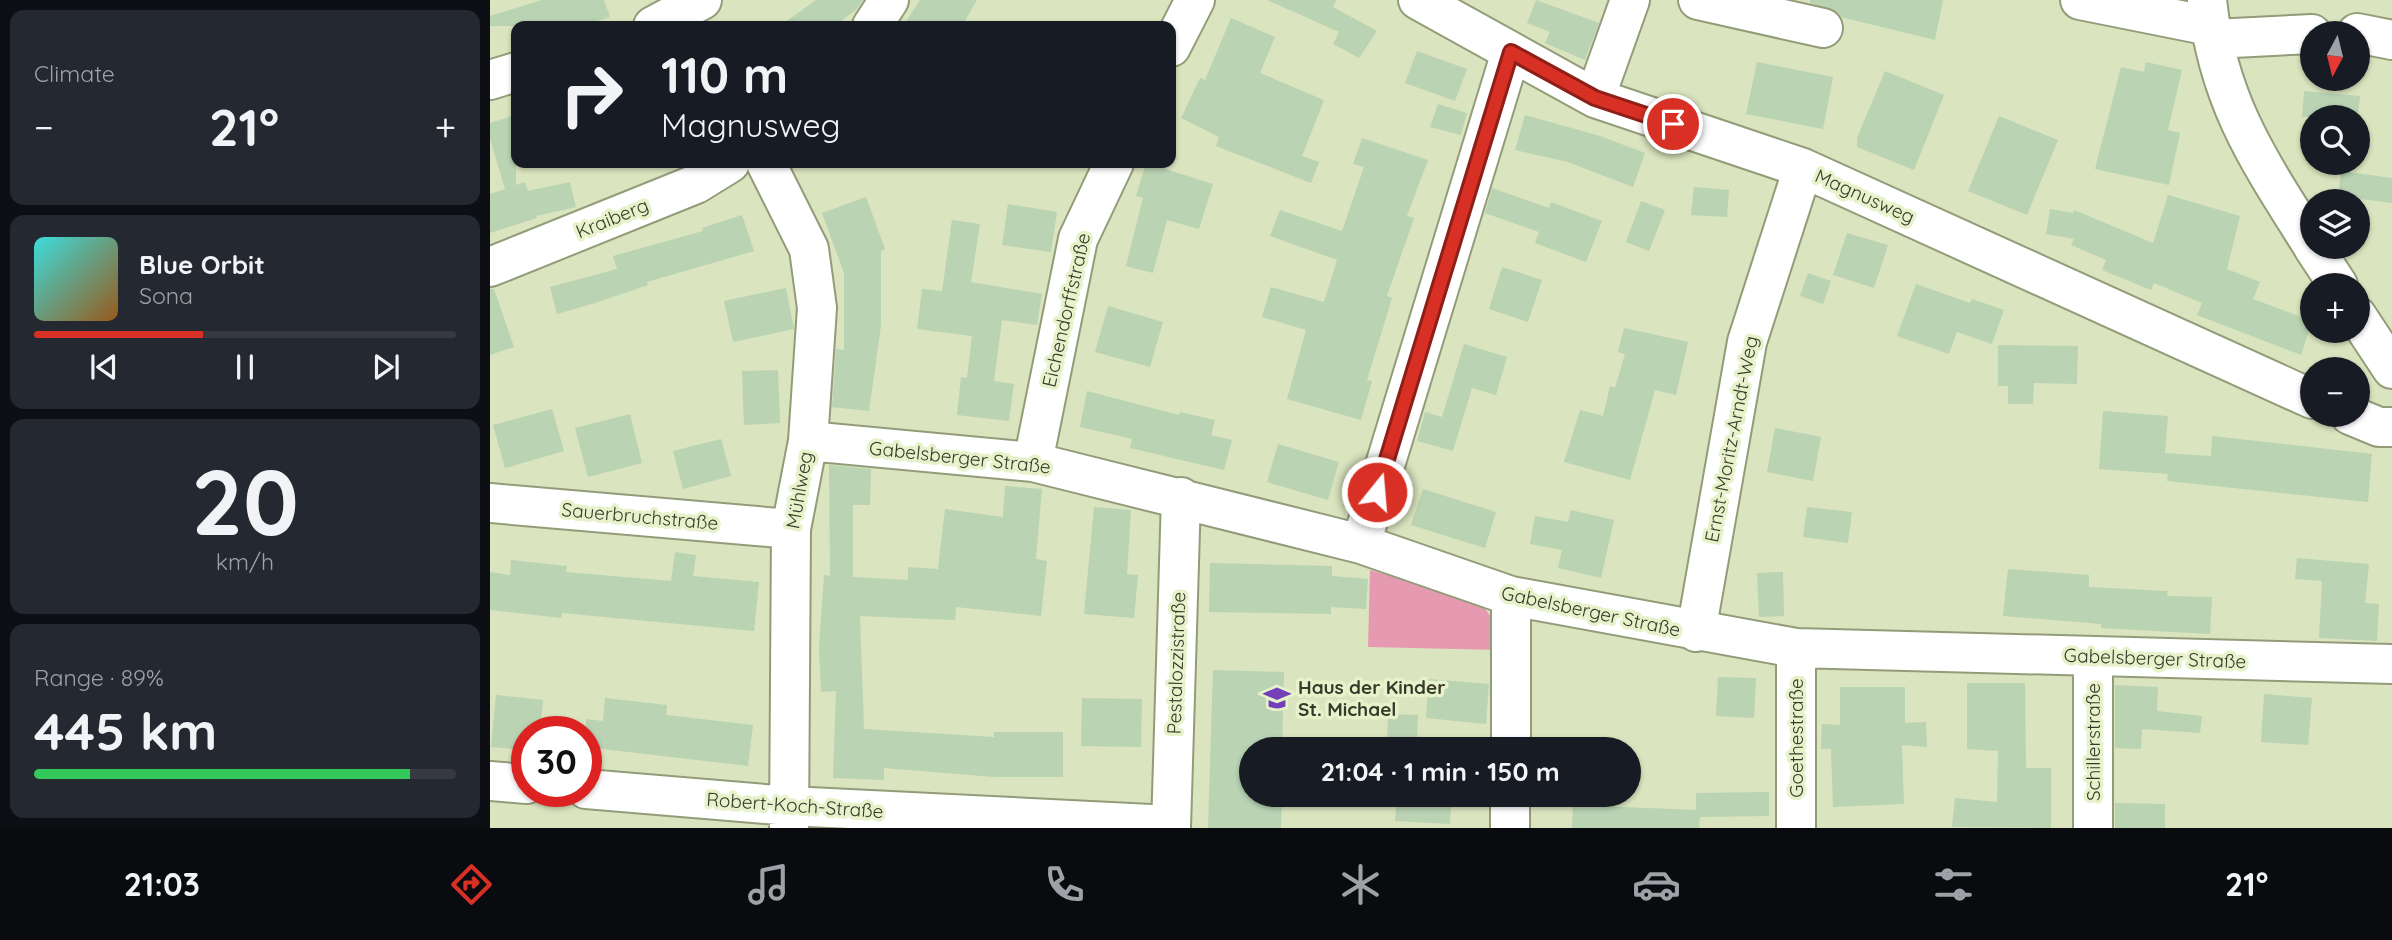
<!DOCTYPE html>
<html lang="en">
<head>
<meta charset="utf-8">
<style>
  :root { --surface:#171b24; --page:#242831; --text:#f1f3f6; --muted:#9ea1a6; --line:#363941; --accent:#d93025 }
  body { margin:0; font-family:Quicksand,sans-serif; background:var(--page); color:var(--text); height:100vh; display:flex; flex-direction:column; font-size:26px; white-space:nowrap }
  * { box-sizing:border-box; margin:0 }
  p { font-size:23px; color:var(--muted) }
  .icon { flex:none; width:38px; height:38px; fill:none; stroke:currentColor; stroke-width:2; stroke-linecap:round; stroke-linejoin:round }
  .map { position:relative; flex:1; overflow:hidden }
  .drawer { display:flex; flex-direction:column; gap:10px; padding:10px; background:#0d0f14; width:490px }
  .drawer>* { flex:none }
  .hud { position:absolute; left:21px; top:21px; width:665px; height:147px; border-radius:14px; box-shadow:0 2px 5px #0004; background:#171b24; color:var(--text); overflow:hidden }
  .needle { width:46px; rotate:187deg }
  .tools { position:absolute; left:1810px; top:21px; display:grid; gap:14px }
  .tools a { display:grid; place-items:center; width:70px; height:70px; border-radius:50%; background:var(--surface); box-shadow:0 2px 5px #0004; font-size:35px }
  .speed { position:absolute; left:21px; top:716px; display:flex; gap:14px; font-size:35px; font-weight:700; text-align:center }
  .speed>* { display:grid; place-content:center; width:91px; height:91px; border-radius:50%; background:var(--surface); box-shadow:0 2px 5px #0004; line-height:1 }
  .speed .limit { border:10px solid #d22; background:#fff; color:#111 }
  .pin { position:absolute; display:grid; place-items:center; width:60px; height:60px; color:#fff; margin:-30px; border:4px solid #fff; border-radius:50%; box-shadow:0 2px 7px #0007 }
  .me { position:absolute; width:77px; margin:-38px; rotate:17deg; stroke-linejoin:round; filter:drop-shadow(0 0 5px #0008) }
  .turn { display:flex; align-items:center; gap:24px; height:147px; padding:0 35px; font-size:32px }
  .turn .icon { width:91px; height:91px; stroke-width:2.5 }
  .turn b { display:block; font-size:49px; line-height:60px }
  .big { font-size:52px; font-weight:700; line-height:1.1 }
  .drawer .tile { flex:1; display:flex; flex-direction:column; justify-content:center; gap:10px; min-width:0; padding:0 24px; border-radius:14px; background:var(--page) }
  .drawer .dial { align-items:center; gap:0 }
  .dial b { font-size:91px; line-height:1 }
  .song { display:flex; align-items:center; gap:21px }
  .cover { width:84px; height:84px; border-radius:10px; background:linear-gradient(135deg,hsl(180 70% 55%),hsl(30 70% 35%)) }
  .played { height:7px; border-radius:4px; background:linear-gradient(90deg,var(--accent) 40%,var(--line) 40%) }
  .keys { display:flex; justify-content:space-around; direction:ltr }
  .heat { display:flex; justify-content:space-between; align-items:center; font-size:38px; direction:ltr }
  .charge { height:10px; border-radius:5px; background:linear-gradient(90deg,#34c759 89%,var(--line) 0) }
  .trip { position:absolute; left:749px; top:737px; width:402px; height:70px; border-radius:35px; background:var(--surface); box-shadow:0 2px 5px #0004; font-weight:700; line-height:70px; text-align:center }
  .tab-bar { display:flex; height:112px; justify-content:space-around; align-items:center; background:#090b0e; color:var(--muted) }
  .tab-bar .icon { width:49px; height:49px }
  .tab-bar .active { color:var(--accent) }
  .tab-bar b { font-size:32px; color:var(--text) }
  main { display:flex; flex:1; min-height:0 }
  .map>svg:first-child { display:block }
</style>
</head>
<body>
<main>
<section class="drawer">
<div class="tile"><p>Climate</p>
<div class="heat"><a>−</a><b class="big">21°</b><a>+</a></div>
</div>
<div class="tile">
<div class="song"><i class="cover"></i><div><b>Blue Orbit</b><p>Sona</p></div></div>
<div class="played"></div>
<div class="keys"><svg class="icon" aria-label="previous" viewBox="0 0 24 24"><path d="M18 5L8 12l10 7zM5 5v14"/></svg><svg class="icon" aria-label="pause" viewBox="0 0 24 24"><path d="M8 5v14M16 5v14"/></svg><svg class="icon" aria-label="next" viewBox="0 0 24 24"><path d="M6 5l10 7-10 7zM19 5v14"/></svg></div>
</div>
<div class="tile dial"><b>20</b><p>km/h</p></div>
<div class="tile"><p>Range · 89%</p><b class="big">445 km</b><div class="charge"></div></div>
</section>
<div class="map">
<svg width="1902" height="828" viewBox="0 0 1902 828">
  <rect width="100%" height="100%" fill="#dae4be"/>
  <path fill="#e69ab1" d="M880,570l103,30c22,12 21,27 25,50l-130,-3z"/>
  <path fill="#b9d3b3" d="M52,0h62l6,17 -30,9h-90v-10z
    M326,0h47l-7,10 -22,16h-54z
    M430,0h57l-15,26h-59z
    M777,0h69l-3,7 44,24 -18,27 -26,-14 6,-12z
    M1046,0l63,23 -14,37 -40,-17 5,-11 -23,-9z
    M1320,0h133l-8,40 -94,-23 -4,-5 -27,-9z
    M741,18l44,19 -15,36 64,27 -22,56 17,6 -8,21 -95,-37 3,-9 -38,-19 19,-40 5,2z
    M927,51l50,18 -12,32 -50,-18z
    M1267,62l76,15 -10,52 -77,-15z
    M1656,62l36,8 -14,60 12,3 -11,52 -74,-16 26,-102 23,5z
    M1395,71l59,24 -30,75 -57,-23v-9z
    M1814,91l56,5 -2,21h-56z
    M948,104l29,9 -6,22 -31,-8z
    M26,115v70l9,-3 3,9 42,-9 6,25 -40,9 1,2 -47,15v-39l15,-5 -15,-50v-16z
    M1035,115l75,21 45,17 -12,34 -65,-25 -53,-12z
    M1509,116l59,24 -31,75 -59,-24z
    M872,138l66,22 -21,56 7,2 -27,78 5,2 -25,82 5,1 -11,39 -74,-21 19,-69 -44,-13 9,-30 53,15 13,-42 -67,-24 10,-26 62,21 22,-64 -11,-3z
    M656,163l67,21 -14,45 -32,-9 -14,53 -27,-7 17,-68 -7,-2z
    M1851,171l51,7v25l-54,-7z
    M1204,187l35,3 -2,27 -36,-2z
    M1002,188l57,20 2,-6 51,19 -16,41 -51,-19 4,-11 -54,-19z
    M1678,195l72,21 -13,53 33,13 -7,17 59,22 -11,34 -104,-40 5,-12 -48,-20 -3,7 -49,-20 4,-10 -35,-15 3,-6 -28,-5 4,-25 23,4 1,-3 79,33z
    M376,197l19,52 -4,2v74l-12,86 -37,-4 4,-58 8,1v-77l-22,-60z
    M1151,201l24,9 -16,41 -23,-9z
    M518,204l49,8 -6,40 -49,-7z
    M252,215l12,36 -107,31 1,3 -53,18 -38,11 -7,-27 67,-18 -4,-13 90,-25 -1,-3z
    M462,220l28,4 -9,58 71,12 -5,31 -35,-5 -8,61 20,3 -5,37 -52,-6 4,-38 6,1 5,-42 -55,-7 5,-40 20,2z
    M1357,233l41,12 -14,43 -41,-13z
    M1012,267l40,13 -14,42 -39,-13z
    M1318,273l23,8 -8,23 -23,-8z
    M1426,284l54,19 2,-4 32,11 -12,34 -35,-12 -8,22 -52,-18z
    M296,288l8,41 -61,13 -9,-41z
    M0,289h4l20,58 -24,8z
    M618,306l55,16 -13,45 -55,-15z
    M1134,328l64,14 -12,53 -21,-5 -25,90 -66,-18 16,-52 23,6 7,-30 5,2 10,-34 -7,-2z
    M974,344l43,13 -11,38 -24,-7 -19,63 -36,-10 8,-29 17,5z
    M1508,345l80,1 -1,38 -43,-1 -1,21h-25v-18h-10z
    M288,370l2,53 -36,2 -2,-54z
    M597,391l92,24 1,-3 35,8 -4,15 21,5 -8,30 -94,-22 2,-9 -52,-12z
    M62,409l12,42 -59,17 -12,-43z
    M1613,411l65,5 -3,37 46,3 1,-20 160,18 -4,48 -201,-21 1,-7 -69,-5z
    M140,414l12,49 -54,14 -13,-49z
    M1285,428l46,9 -8,44 -46,-9z
    M231,439l10,37 -48,13 -10,-38z
    M788,444l61,18 -11,38 -61,-18z
    M339,465l42,4 -1,36h-17v72l55,3v-13l30,2 7,-60 58,8 2,-31 37,3 -6,70 11,2 -6,55 -85,-9 -1,13 -95,-4 4,113 130,8v-5h69v45h-69l-110,-9v12l-51,-2 3,-87 -15,1 -2,-44 5,-73 6,1z
    M933,489l73,23 -11,36 -74,-23z
    M604,507l37,3 -4,64 11,1 -4,43 -50,-4z
    M1317,507l45,5 -4,31 -45,-6z
    M1081,510l43,10 -13,58 -43,-10 4,-18 -32,-6 5,-28 33,6z
    M185,552l21,3 -3,21 66,6 -5,49 -192,-18 -1,5 -71,-8v-38l20,3 1,-15 56,6 -1,6 105,9z
    M1807,558l72,6 -4,39 14,1 -2,37 -58,-3 3,-57 -27,-2z
    M720,563l122,3v10l36,3 -2,30 -35,-2v7l-122,-2z
    M1518,569l81,6v12l79,4 -1,5 45,1 -2,37 -109,-6v-4l-98,-8z
    M1293,572l1,44 -25,1 -2,-44z
    M723,670l71,2 -2,77h-31v47l31,1 -1,31h-73z
    M1228,677l38,1 -2,40 -38,-2z
    M939,679l60,5 -3,40 -60,-6z
    M1477,683h58l1,85h25v60l-99,-1 3,-29 42,4 1,-51 -31,-2z
    M1625,685l43,2 -1,24 45,5 -2,17 -58,-4 -1,20 -26,-1z
    M1350,687h65v36l21,-1 1,25 -25,-2 2,59 -71,3 -2,-58h-10l1,-25 18,1z
    M1774,694l48,4 -4,47 -47,-3z
    M6,695l47,5 -3,32h-13v18l-36,-3z
    M115,698l62,7 -1,10 87,10 -5,41 -162,-19v-28l17,2z
    M592,698l60,1 -1,48 -60,-1z
    M898,714l30,1 -1,27 -30,-1z
    M1279,792v24l-69,1 -1,11h-127l1,-23 123,5v-17z
    M907,794h55l-2,30 -55,-3z
    M1625,803l50,1v24h-50z"/>
  <g fill="none" stroke-linecap="round" stroke-linejoin="round">
    <defs>
      <path id="minor" d="M928,0l177,98 208,70 509,231
        M1208,0l125,28
        M1590,0l130,26
        M1717,0c11,102 52,161 105,245
        M163,26l49,-26
        M382,26l17,-26
        M1867,33l35,7
        M1723,39l99,-5
        M681,47l24,-47
        M0,80l26,-8
        M1105,98l35,-98
        M276,163l43,86 8,59 -9,133 -17,88 -2,299
        M1823,247l25,38
        M0,267l206,-83 34,-21
        M1867,316l35,53
        M1860,415l29,12h13
        M318,441l225,21 328,82 150,52 285,52 596,16
        M543,462l45,-223 36,-76
        M0,503l301,26
        M871,544l150,-492
        M1206,632l51,-290 56,-174
        M1306,648v180
        M1603,656v172
        M1021,749v-153
        M0,781l37,3
        M96,789l203,17 382,19
        M681,828l10,-331
        M1020,828v-34"/>
    </defs>
    <use href="#minor" stroke="#939c78" stroke-width="42"/>
    <use href="#minor" stroke="#fff" stroke-width="38"/>
  </g>
  <g fill="none" stroke-linecap="round" stroke-linejoin="round">
    <defs>
      <path id="route" d="M887,492l134,-440 84,46 78,26"/>
    </defs>
    <use href="#route" stroke="#8d1f18" stroke-width="18"/>
    <use href="#route" stroke="#d93025" stroke-width="12"/>
  </g>
  <defs>
    <symbol id="school-bare" viewBox="-9 -9 18 18"><path d="M0-5L7-2L0 1L-7-2ZM-4 1L0 2.5L4 1V4Q0 6-4 4Z" fill="#7440b8" stroke="#e7f2cb" stroke-width="2.5" paint-order="stroke"/></symbol>
  </defs>
  <g fill-rule="evenodd">
    <use href="#school-bare" x="768" y="679" width="38" height="38"/>
  </g>
  <g text-anchor="middle" stroke-width="7" stroke-linejoin="round" paint-order="stroke">
    <g font-size="19" fill="#363a2b" stroke="#e7f2cb">
      <text transform="translate(1375 196) rotate(24)" y="7">Magnusweg</text>
      <text transform="translate(122 218) rotate(-22)" y="7">Kraiberg</text>
      <text transform="translate(576 310) rotate(-77)" y="7">Eichendorffstraße</text>
      <text transform="translate(1241 439) rotate(-79)" y="7">Ernst-Moritz-Arndt-Weg</text>
      <text transform="translate(470 457) rotate(6)" y="7">Gabelsberger Straße</text>
      <text transform="translate(309 490) rotate(-80)" y="7">Mühlweg</text>
      <text transform="translate(150 516) rotate(5)" y="7">Sauerbruchstraße</text>
      <text transform="translate(1101 611) rotate(12)" y="7">Gabelsberger Straße</text>
      <text transform="translate(1665 658) rotate(2)" y="7">Gabelsberger Straße</text>
      <text transform="translate(686 663) rotate(-88)" y="7">Pestalozzistraße</text>
      <text transform="translate(1306 738) rotate(-90)" y="7">Goethestraße</text>
      <text transform="translate(1603 742) rotate(-90)" y="7">Schillerstraße</text>
      <text transform="translate(305 805) rotate(4)" y="7">Robert-Koch-Straße</text>
    </g>
    <g font-size="19" font-weight="bold" fill="#363a2b" stroke="#e7f2cb" text-anchor="start">
      <text x="808" y="694">Haus der Kinder<tspan x="808" dy="22">St. Michael</tspan></text>
    </g>
  </g>
</svg>
<div class="tools">
<a><svg class="needle" viewBox="-14 -14 28 28"><path d="M0-13l5 13h-10z" fill="#e53935"/><path d="M0 13l5-13h-10z" fill="#9ea1a6"/></svg></a>
<a><svg class="icon" aria-label="search" viewBox="0 0 24 24"><circle cx="10" cy="10" r="6"/><path d="M15 15l6 6"/></svg></a>
<a><svg class="icon" aria-label="layers" viewBox="0 0 24 24"><path d="M12 4l9 5-9 5-9-5zM3 14l9 5 9-5"/></svg></a>
<a>+</a>
<a>−</a>
</div>
<div class="speed"><div class="limit">30</div></div>
<div class="pin" style="left:1183px;top:124px;background:#d93025"><svg class="icon" aria-label="arrive" viewBox="0 0 24 24"><path d="M6 21V4h12l-3 4 3 4H6"/></svg></div>
<svg class="me" style="left:887px;top:492px" viewBox="-20 -20 40 40"><circle r="17" fill="#d93025" stroke="#fff" stroke-width="3"/><path d="M0-11L8 9 0 5-8 9z" fill="#fff"/></svg>
<div class="trip">21:04 · 1 min · 150 m</div>
<div class="hud">
<div class="turn"><svg class="icon" aria-label="right" viewBox="0 0 24 24"><path d="M7 20v-9h11M14 6l5 5-5 5"/></svg><div><b>110 m</b>Magnusweg</div></div>
</div>
</div>
</main>
<nav class="tab-bar">
<b>21:03</b>
<svg class="icon active" aria-label="directions" viewBox="0 0 24 24"><path d="M12 3l9 9-9 9-9-9zM9 14v-3h6M13 9l2 2-2 2"/></svg>
<svg class="icon" aria-label="music" viewBox="0 0 24 24"><path d="M9 18V5l10-2v13"/><circle cx="6" cy="18" r="3"/><circle cx="16" cy="16" r="3"/></svg>
<svg class="icon" aria-label="phone" viewBox="0 0 24 24"><path d="M5 4h4l2 5-3 2q2 4 5 5l2-3 5 2v4C11 20 4 13 5 4z"/></svg>
<svg class="icon" aria-label="climate" viewBox="0 0 24 24"><path d="M12 3v18M4 7l16 10M4 17L20 7"/></svg>
<svg class="icon" aria-label="car" viewBox="0 0 24 24"><path d="M5 17H2v-5l4-1 3-4h7l3 4 3 1v5h-3M9 17h6M6 11h13"/><circle cx="7" cy="17" r="2"/><circle cx="17" cy="17" r="2"/></svg>
<svg class="icon" aria-label="filters" viewBox="0 0 24 24"><path d="M4 7h16M4 17h16"/><circle cx="9" cy="7" r="2"/><circle cx="15" cy="17" r="2"/></svg>
<b>21°</b>
</nav>
</body>
</html>
